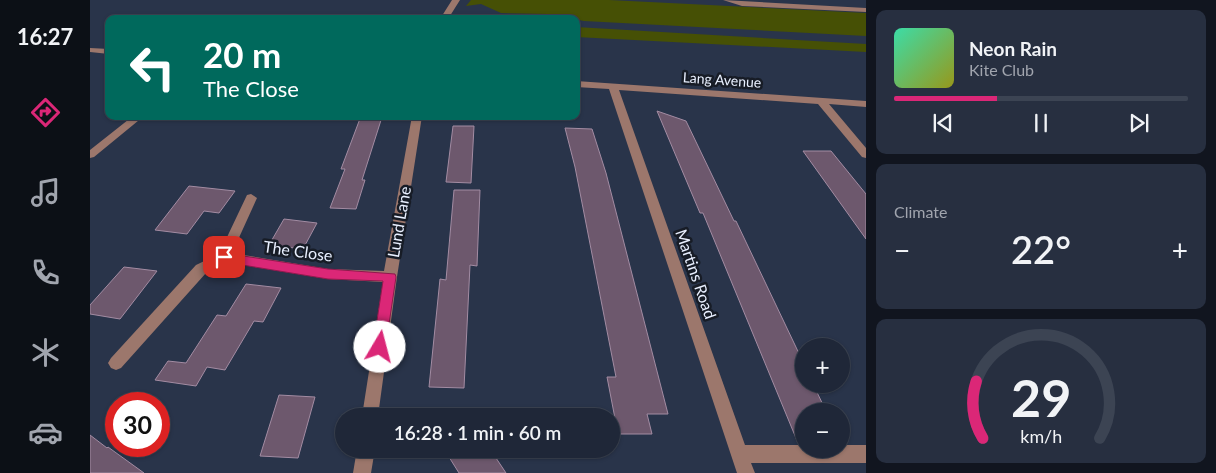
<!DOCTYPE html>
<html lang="en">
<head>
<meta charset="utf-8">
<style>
  :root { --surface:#1f2738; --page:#272f40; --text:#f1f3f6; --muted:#a1a5ae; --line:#3c4453; --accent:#db2777 }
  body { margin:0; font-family:Lato,sans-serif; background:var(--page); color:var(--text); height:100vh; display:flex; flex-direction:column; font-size:19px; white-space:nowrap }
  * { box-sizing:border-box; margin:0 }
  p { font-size:16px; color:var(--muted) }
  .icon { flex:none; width:28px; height:28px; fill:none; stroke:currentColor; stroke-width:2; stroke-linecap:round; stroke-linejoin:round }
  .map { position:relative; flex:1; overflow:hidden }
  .sheet { display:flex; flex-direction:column; gap:10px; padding:10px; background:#11151f; width:350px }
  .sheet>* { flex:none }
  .top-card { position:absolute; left:15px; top:15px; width:475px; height:105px; border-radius:10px; box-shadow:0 1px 4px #0004,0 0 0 1px var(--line); background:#00695c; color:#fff; overflow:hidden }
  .fabs { position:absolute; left:705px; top:338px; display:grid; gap:10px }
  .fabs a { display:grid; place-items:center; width:55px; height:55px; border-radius:50%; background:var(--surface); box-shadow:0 1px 4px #0004,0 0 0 1px var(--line); font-size:25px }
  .speed { position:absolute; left:15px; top:392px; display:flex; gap:10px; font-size:25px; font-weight:700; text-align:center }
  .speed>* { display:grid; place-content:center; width:65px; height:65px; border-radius:50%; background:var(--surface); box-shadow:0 1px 4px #0004,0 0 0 1px var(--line); line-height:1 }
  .speed .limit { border:8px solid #d22; background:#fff; color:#111 }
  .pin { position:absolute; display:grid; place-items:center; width:42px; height:42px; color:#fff; margin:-21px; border-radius:10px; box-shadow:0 2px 8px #0006 }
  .me { position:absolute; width:55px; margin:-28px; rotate:8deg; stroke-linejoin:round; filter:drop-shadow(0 0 4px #0008) }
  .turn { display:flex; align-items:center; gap:18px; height:105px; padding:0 15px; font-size:22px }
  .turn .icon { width:65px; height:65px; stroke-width:2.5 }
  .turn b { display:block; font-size:35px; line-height:42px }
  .big { font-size:38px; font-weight:600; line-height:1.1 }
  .sheet .card { flex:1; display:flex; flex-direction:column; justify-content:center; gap:8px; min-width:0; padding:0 18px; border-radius:10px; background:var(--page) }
  .sheet .dial { align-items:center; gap:0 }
  .dial svg { height:130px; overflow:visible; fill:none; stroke:var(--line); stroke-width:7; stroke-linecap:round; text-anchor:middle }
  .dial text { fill:var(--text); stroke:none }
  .song { display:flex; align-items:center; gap:15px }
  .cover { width:60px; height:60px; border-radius:8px; background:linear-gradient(135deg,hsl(160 70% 55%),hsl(60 70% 35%)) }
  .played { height:5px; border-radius:2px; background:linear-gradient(90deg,var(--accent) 35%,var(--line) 35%) }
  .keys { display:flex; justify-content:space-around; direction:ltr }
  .heat { display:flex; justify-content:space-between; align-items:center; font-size:28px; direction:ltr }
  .trip { position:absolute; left:245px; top:408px; width:285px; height:50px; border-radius:25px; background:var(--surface); box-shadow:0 1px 4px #0004,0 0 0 1px var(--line); font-weight:600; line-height:50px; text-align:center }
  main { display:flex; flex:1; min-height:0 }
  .dock { display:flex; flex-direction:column; width:90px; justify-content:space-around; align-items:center; background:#0c1016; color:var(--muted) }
  .dock .icon { width:35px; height:35px }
  .dock .on { color:var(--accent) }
  .dock b { font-size:22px; color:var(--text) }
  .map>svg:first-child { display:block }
</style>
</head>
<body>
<main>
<nav class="dock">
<b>16:27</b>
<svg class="icon on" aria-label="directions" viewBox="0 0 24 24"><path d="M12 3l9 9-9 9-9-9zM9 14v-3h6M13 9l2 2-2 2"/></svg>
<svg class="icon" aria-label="music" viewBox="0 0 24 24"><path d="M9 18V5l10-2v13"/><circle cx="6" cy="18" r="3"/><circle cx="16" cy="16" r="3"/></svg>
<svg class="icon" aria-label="phone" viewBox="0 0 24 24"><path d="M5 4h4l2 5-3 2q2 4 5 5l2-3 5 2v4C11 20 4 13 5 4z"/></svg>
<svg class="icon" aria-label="climate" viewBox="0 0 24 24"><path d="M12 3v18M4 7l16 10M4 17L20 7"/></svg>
<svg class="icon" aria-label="car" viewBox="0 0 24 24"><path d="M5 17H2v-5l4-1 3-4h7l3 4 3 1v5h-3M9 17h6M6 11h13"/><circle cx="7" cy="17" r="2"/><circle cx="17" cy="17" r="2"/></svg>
</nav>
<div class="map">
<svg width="776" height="473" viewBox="0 0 776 473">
  <rect width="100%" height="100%" fill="#29344a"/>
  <path fill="#465005" d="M381,0h138l257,13v23l-282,-15 -36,-7 -47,-1 -20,-9 -15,2z
    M486,27l290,17v8l-290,-15z"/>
  <path fill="#6d586d" stroke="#a38ca3" d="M567,111l29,10 48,100h2l68,143v20h9l13,27h-22v32h-6l-95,-230h-3z
    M271,116l21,1 -20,63h3l-9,29 -26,-1 15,-39h-4z
    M363,126h21l-3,57 -25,-1z
    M475,128l27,1 14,44 62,241h-21l5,20h-34l-11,-57h9l-41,-210z
    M713,151h28l35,43v45z
    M99,186l46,5 -16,22 -15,-2 -17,23 -32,-4z
    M364,190h26l-3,76 -7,-1 -6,123 -35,-1 11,-108 6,1z
    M194,219l33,4 -14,26 -34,-4z
    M34,267l33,4 -37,48 -30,-5v-9z
    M156,284l35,4 -18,34 -9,-1 -29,49 -18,-3 -11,19 -41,-6 13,-19 18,2 31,-48 9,1z
    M189,395l36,2 -17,61 -38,-2z
    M0,435l17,13 1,-1 36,26h-54z
    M354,449h46l16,24h-47z"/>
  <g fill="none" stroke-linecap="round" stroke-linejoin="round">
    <path fill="#9c776c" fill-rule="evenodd" d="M362,0h8l-12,19h-8z
      M633,0l143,8v4l-124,-6z
      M0,48l19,1v5l-19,-2z
      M486,81l290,20v6l-37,-3 37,44v10l-4,-1 -44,-53 -199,-14 126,355h59v4h37v-4h25v18h-115l4,10h-18l-128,-384 -33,-2z
      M43,116h11l-50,41 -4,1v-8z
      M322,116h10l-25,161 -19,139h-16l21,-134 -55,-3 -103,-17 -19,11 -85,95 -5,2 -5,-2 -3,-5 3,-5 85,-93 23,-11 28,-59 4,-1 6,4 -25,55 96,16 56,2z
      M267,449h18l-4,24h-18z"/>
  </g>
  <path fill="#db2777" stroke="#8e194d" d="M134,253l104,16 67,5 1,3 -11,74 -5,2 -5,-2 -2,-4 10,-66 -55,-2 -104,-17 -6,-5z"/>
  <g text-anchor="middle" stroke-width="5" stroke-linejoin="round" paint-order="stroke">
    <g font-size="14" fill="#e9f0ff" stroke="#171c26">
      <text transform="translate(632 80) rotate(4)" y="5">Lang Avenue</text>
    </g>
    <g font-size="16" fill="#e9f0ff" stroke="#171c26">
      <text transform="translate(309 222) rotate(-80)" y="6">Lund Lane</text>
      <text transform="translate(208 251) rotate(8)" y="6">The Close</text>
      <text transform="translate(606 274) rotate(71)" y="6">Martins Road</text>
    </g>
  </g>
</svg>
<div class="fabs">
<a>+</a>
<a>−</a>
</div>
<div class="speed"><div class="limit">30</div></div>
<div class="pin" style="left:134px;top:257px;background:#d93025"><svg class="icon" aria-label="arrive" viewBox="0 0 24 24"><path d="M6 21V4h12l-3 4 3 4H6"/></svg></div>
<svg class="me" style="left:290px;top:347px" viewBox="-20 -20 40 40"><circle r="19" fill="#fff"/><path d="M0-13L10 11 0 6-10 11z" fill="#db2777"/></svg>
<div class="trip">16:28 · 1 min · 60 m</div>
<div class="top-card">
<div class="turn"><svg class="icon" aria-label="left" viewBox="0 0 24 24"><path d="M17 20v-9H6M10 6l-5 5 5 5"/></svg><div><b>20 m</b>The Close</div></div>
</div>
</div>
<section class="sheet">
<div class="card">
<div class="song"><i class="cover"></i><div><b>Neon Rain</b><p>Kite Club</p></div></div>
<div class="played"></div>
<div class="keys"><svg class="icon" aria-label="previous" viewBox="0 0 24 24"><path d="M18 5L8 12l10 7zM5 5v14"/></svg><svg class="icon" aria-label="pause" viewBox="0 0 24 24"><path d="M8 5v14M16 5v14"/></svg><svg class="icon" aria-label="next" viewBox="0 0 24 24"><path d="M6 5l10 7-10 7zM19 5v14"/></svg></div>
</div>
<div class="card"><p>Climate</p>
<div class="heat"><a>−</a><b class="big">22°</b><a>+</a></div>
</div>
<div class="card dial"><svg viewBox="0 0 100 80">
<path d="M14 69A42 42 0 1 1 86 69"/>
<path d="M14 69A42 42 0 0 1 10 34" stroke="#db2777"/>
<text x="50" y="56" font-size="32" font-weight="700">29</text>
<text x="50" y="72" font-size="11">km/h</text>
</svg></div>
</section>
</main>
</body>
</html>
